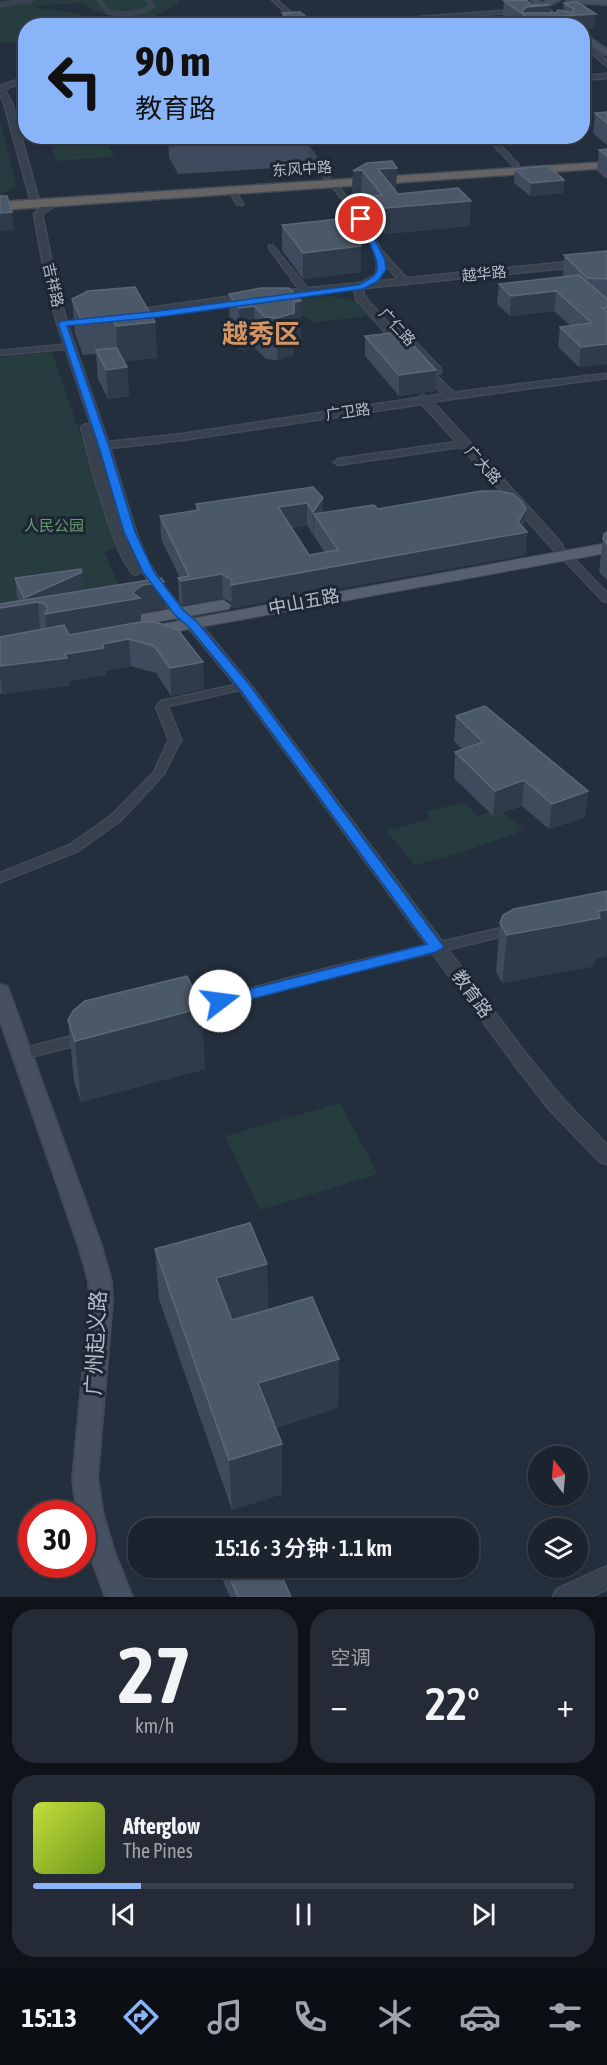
<!DOCTYPE html>
<html lang="zh">
<head>
<meta charset="utf-8">
<style>
  :root { --surface:#1b232e; --page:#242b36; --text:#f1f3f6; --muted:#a0a4aa; --line:#39404a; --accent:#8ab4f8 }
  body { margin:0; font-family:"Asap Condensed","Noto Sans SC",sans-serif; background:var(--page); color:var(--text); height:100vh; display:flex; flex-direction:column; font-size:22px; white-space:nowrap }
  * { box-sizing:border-box; margin:0 }
  p { font-size:20px; color:var(--muted) }
  .icon { flex:none; width:33px; height:33px; fill:none; stroke:currentColor; stroke-width:2; stroke-linecap:round; stroke-linejoin:round }
  .map { position:relative; height:1597px; overflow:hidden }
  .sheet { display:flex; flex-direction:column; gap:12px; padding:12px; background:#0f1319; flex:1 }
  .sheet>* { flex:none }
  .hud { position:absolute; left:18px; top:18px; width:572px; height:126px; border-radius:24px; box-shadow:0 2px 4px #0004,0 0 0 2px var(--line); background:#8ab4f8; color:#111; overflow:hidden }
  .needle { width:39px; rotate:344deg }
  .controls { position:absolute; left:528px; top:1446px; display:grid; gap:12px }
  .controls a { display:grid; place-items:center; width:60px; height:60px; border-radius:50%; background:var(--surface); box-shadow:0 2px 4px #0004,0 0 0 2px var(--line); font-size:30px }
  .speed { position:absolute; left:18px; top:1500px; display:flex; gap:12px; font-size:30px; font-weight:700; text-align:center }
  .speed>* { display:grid; place-content:center; width:78px; height:78px; border-radius:50%; background:var(--surface); box-shadow:0 2px 4px #0004,0 0 0 2px var(--line); line-height:1 }
  .speed .limit { border:9px solid #d22; background:#fff; color:#111 }
  .pin { position:absolute; display:grid; place-items:center; width:51px; height:51px; color:#fff; margin:-26px; border:3px solid #fff; border-radius:50%; box-shadow:0 2px 6px #0007 }
  .me { position:absolute; width:66px; margin:-33px; rotate:75deg; stroke-linejoin:round; filter:drop-shadow(0 0 4px #0008) }
  .turn { display:flex; align-items:center; gap:21px; height:126px; padding:0 18px; font-size:27px }
  .turn .icon { width:78px; height:78px; stroke-width:2.5 }
  .turn b { display:block; font-size:42px; line-height:51px }
  .big { font-size:45px; font-weight:600; line-height:1.1 }
  .sheet .card { flex:1; display:flex; flex-direction:column; justify-content:center; gap:9px; min-width:0; padding:0 21px; border-radius:24px; background:var(--page) }
  .sheet .dial { align-items:center; gap:0 }
  .dial b { font-size:78px; line-height:1 }
  .song { display:flex; align-items:center; gap:18px }
  .cover { width:72px; height:72px; border-radius:9px; background:linear-gradient(135deg,hsl(70 70% 55%),hsl(80 70% 35%)) }
  .played { height:6px; border-radius:3px; background:linear-gradient(90deg,var(--accent) 20%,var(--line) 20%) }
  .keys { display:flex; justify-content:space-around; direction:ltr }
  .heat { display:flex; justify-content:space-between; align-items:center; font-size:33px; direction:ltr }
  .sheet .tiles { flex:1; display:grid; gap:12px; grid-template-columns:1fr 1fr }
  .card:last-child { grid-column:span 2 }
  .trip { position:absolute; left:128px; top:1518px; width:351px; height:60px; border-radius:24px; background:var(--surface); box-shadow:0 2px 4px #0004,0 0 0 2px var(--line); font-weight:600; line-height:60px; text-align:center }
  .menu { display:flex; height:96px; justify-content:space-around; align-items:center; background:#0b0e12; color:var(--muted) }
  .menu .icon { width:42px; height:42px }
  .menu .on { color:var(--accent) }
  .menu b { font-size:27px; color:var(--text) }
  .map>svg:first-child { display:block }
</style>
</head>
<body>
<div class="map">
<svg width="607" height="1597" viewBox="0 0 607 1597">
  <rect width="100%" height="100%" fill="#242f3e"/>
  <path fill="#263c3f" d="M0,0h178l2,3 -26,13 -33,2 -18,-4 -24,-11 -45,3c15,6 37,4 54,11l1,8 -63,1 -1,16h-25z
    M0,120l17,67 -17,7z
    M48,137h58l8,20 -57,4z
    M330,296l26,5 12,15 -56,7 -3,-4 -14,-5 -15,-13z
    M52,352l67,195 -15,5 17,38 -121,18v-251z
    M465,803l12,13 23,-7 24,21 -61,22 -48,13 -28,-34 43,-12 -4,-8z
    M340,1103l38,71 -118,36 -35,-74z"/>
  <g fill="none" stroke-linecap="round" stroke-linejoin="round">
    <defs>
      <path id="pedestrian" d="M99,0l9,12c15,3 31,3 44,-6l-3,-6
        M0,5l31,-5"/>
      <path id="minor" d="M272,0h5l29,26h-6z
        M518,10l2,2 -99,7 -3,-2z
        M607,74v4l-25,2v-4z
        M485,136h6l27,28v2h-4z
        M298,139h4l28,38 -1,1h-4z
        M330,181h4l33,43 14,26 27,30v4h-6l-18,-21c1,15 -12,26 -27,26v-4l18,-10c12,-25 -31,-73 -46,-93z
        M231,187l2,1 10,16 -1,1 -5,-1 -9,-15z
        M269,246h4l35,43v4h-6l-33,-45z
        M61,345h3v4l-64,6v-4z
        M603,374h3v4l-147,20 -4,-3 4,-3z
        M464,441l3,1v4l-129,19 -4,-3 4,-3z
        M558,545l3,1 46,47v9l-4,-1 -48,-51v-4z
        M244,683l4,1 1,2 -1,2 -79,18 -1,1 13,33 -18,35 -43,46 -42,30 -78,31v-9l70,-28 42,-30 42,-43 15,-32 -13,-33 5,-6z
        M515,925l5,1 2,3 -2,3 -192,46 -143,38 -5,-2 -2,-3 2,-3 5,-2 143,-38z
        M84,1033l5,1 2,4 -2,4 -67,17 -5,-1 -2,-4 2,-4z"/>
      <path id="tertiary" d="M584,45h4l19,16v5l-23,-19z
        M26,77v5l-22,7 8,14 26,95 -4,2 -4,-2 -26,-95 -4,-8v-9z
        M54,200l7,2 -19,12 14,68 11,41 41,119 74,-8 236,-36 5,-3 4,2 16,-3 -26,-28 8,-2 -17,-19v4h-8l-44,-50 -2,-10 -80,8 -3,-1v-4l336,-34v6l-243,24 -1,2 1,6 32,36 1,-3h6l38,40v4l-6,1 19,19h9v4l-30,5 129,142v6h-8l-132,-146 -240,36 -72,8 26,84 12,30 21,31 15,17 14,11 51,62 277,371 37,45 44,46v19l-7,-2 -51,-53 -35,-45 -275,-375 -51,-62 -14,-11 -14,-18 -18,-27 -6,4c-19,-5 -49,-125 -55,-148l5,-3 4,1 7,18 -40,-120 -11,-41 -12,-68 7,-8zM98,450l26,82 5,13 -4,-8z
        M247,294l5,3 -2,2 -121,18 -5,-3 5,-3z
        M607,1566v23l-17,8h-37l4,-8z"/>
      <path id="secondary" d="M532,0h6l3,4 9,-4h9l-14,7 26,19c-15,0 -31,-14 -39,-26z
        M567,0h40v4l-37,-2z
        M582,33l25,17v5l-25,-17z
        M0,985l7,2 2,5 92,254 10,35 1,21 -15,176 6,37 11,37 18,45h-26l-24,-64v-19h-5l-4,-36 17,-176 -1,-21 -10,-35 -79,-227z"/>
      <path id="primary" d="M607,543v10l-461,84 -6,-1 -3,-4 3,-4 6,-1z
        M223,600l8,5 -2,4 -113,20 -6,-1 -2,-4 2,-4 6,-1z"/>
      <path id="trunk" d="M607,162v6l-607,42v-8z"/>
    </defs>
    <use href="#pedestrian" stroke="#414a57" stroke-width="5"/>
    <use href="#minor" stroke="#414a57" stroke-width="3"/>
    <use href="#tertiary" stroke="#414a57" stroke-width="3"/>
    <use href="#secondary" stroke="#414a57" stroke-width="4"/>
    <use href="#primary" stroke="#414a57" stroke-width="2"/>
    <use href="#trunk" stroke="#434c59" stroke-width="3"/>
    <use href="#pedestrian" stroke="#38414e" stroke-width="4"/>
    <use href="#minor" fill="#38414e" fill-rule="evenodd"/>
    <use href="#tertiary" fill="#38414e" fill-rule="evenodd"/>
    <use href="#secondary" fill="#465061" fill-rule="evenodd"/>
    <use href="#primary" fill="#56606e" fill-rule="evenodd"/>
    <use href="#trunk" fill="#656462" fill-rule="evenodd"/>
  </g>
  <path fill="#3f4b5c" fill-rule="evenodd" d="M504,1l28,4 17,8 14,-2 1,-8 13,-1 17,26 -12,1v-3h-65l-14,-10z
    M282,13l35,12 14,1h-49z
    M607,112v33l-14,-12 2,-20z
    M168,136h141v30l-131,8 -9,-17z
    M607,149v30l-10,-8 2,-21z
    M367,163l31,31 73,7 -2,25 -84,8 -11,-13v-10l-13,-16h-9l1,-24z
    M515,169l49,11 -1,13 -33,3 -16,-13z
    M282,225l79,47 -58,7 -21,-29z
    M607,251v113l-28,3 -21,-20 2,-20 11,-1 -17,-15 -44,5 -13,-12 2,-20 64,-7 1,-22z
    M289,288l12,55 -7,1v11l-17,5 -11,-1 -11,-11 -15,2 -10,-15 -1,-41z
    M72,299l83,23 2,36 -33,3 3,6 2,29 -21,3 -10,-20 -2,-25 -13,1 -8,-21z
    M365,336l71,34 -1,21 -36,5 -34,-40z
    M323,498v14l55,-3 146,20 3,3 -2,23 -293,53v-5l-9,-5 -40,7 -4,-4 -1,-23h2l-19,-39 -1,-23 36,-6v-6zM307,525l6,10 1,-2v3l11,17 -16,2 -18,-27z
    M607,532v48l-8,-8 4,-33z
    M82,572l1,18 82,18 -20,4 -4,2v8l62,40 1,27 -33,7 -15,-23 -25,-7 -25,5v4l-37,6 1,4 -70,9v-57l42,-8 -42,7v-32l19,-3 -2,-5 -2,-18z
    M456,716l132,75 -3,26 -36,12 -27,-23 -29,10 -39,-38 1,-26 8,-2 -9,-9z
    M607,891v65l-12,3 -1,7 -92,17 -6,-12 4,-48z
    M68,1020l137,49 -124,33 -7,-21z
    M155,1249l112,15 1,46 71,49 -1,49 -63,20 7,16v50l-50,16 -73,-211z
    M220,1568h58l13,29h-61l-10,-23z"/>
  <path fill="#2f3b4b" d="M550,5l-1,12 47,-3 -2,14 -12,1v-3h-54v-8l-6,-7 5,-4z
    M397,168l-1,24 -18,-23z
    M362,170l-1,25h-9l1,-24z
    M564,180l-1,13 -33,3 1,-13z
    M471,201l-2,25 -84,8v-26z
    M12,212l2,18 -14,1v-18z
    M361,246v26l-58,7v-26z
    M556,291l-2,20 -44,5 1,-20z
    M301,301v42l-7,1v11l-17,5v-42l17,-16z
    M254,306l1,42 -15,2 -1,-42z
    M155,322l2,36 -39,4 -2,-36z
    M607,344v20l-28,3 2,-20z
    M127,367l2,29 -21,3 -2,-29z
    M436,370l-1,21 -36,5v-21z
    M323,498v22l-9,-6v19l-1,2v-23z
    M307,503v22l-29,5v-23z
    M526,509l-2,23h3l-2,23 -293,53 -1,-23 287,-63z
    M82,572l1,18 -39,13 -6,-1 2,27 -40,7v-28l25,-4 -1,-6z
    M222,574l1,24 -40,7 -2,-24z
    M164,582l1,26 -20,4 -4,2v10l-93,17 -3,-27 88,-21 1,-2 9,-6z
    M129,639l2,27 -25,5v4l-37,6 1,4 -68,9 -2,-19v-24l65,3 37,-10z
    M203,662l1,27 -33,7 -1,-28z
    M524,780l-2,26 -29,10 2,-25z
    M588,791l-3,26 -36,12 3,-25z
    M607,910v46l-12,3 -1,7 -92,17 5,-48z
    M202,1008l3,61 -124,33 -6,-61z
    M267,1264l1,49 -49,14 -3,-49z
    M339,1359l-1,49 -78,24 -2,-49z
    M282,1444v50l-50,16 -3,-50z"/>
  <path fill="#4b5868" stroke="#5c6777" stroke-width="1.5" d="M526,0l6,5h18l-23,2 -5,4 2,2h32l2,-3 14,3 2,-4 -10,-6 13,-1 19,12 -68,4 -24,-17z
    M300,12l17,13h9l5,1h-32l-17,-13z
    M607,112v11l-12,-10z
    M607,149v7l-8,-6z
    M392,161l5,7 -19,1 20,25 60,-6 13,13 -86,7 -11,-12 8,-1 -20,-25 -9,1 14,-8z
    M548,166l16,14 -33,3 -16,-14z
    M0,196h7l5,16 -12,1z
    M338,219l23,27 -58,7 -21,-28z
    M607,251v28l-20,-1 -23,-23z
    M579,275l28,24v9h-5l5,4v32l-26,3 -21,-20 32,-4 -36,-32 -45,5 -12,-12z
    M135,287l20,35 -39,4 -5,-9 -30,2 -9,-20 16,-8z
    M261,288h28l12,13 -7,1v11l-17,5 -12,-1 -11,-11 -15,2 -10,-14z
    M401,332l35,38 -37,5 -34,-39z
    M117,348l10,19 -21,3 -10,-20z
    M313,487l10,11 -10,14 -6,-9 -29,4 31,48 29,-5 -24,-36 60,-9 4,4 103,-18h18l14,3 9,8 4,7 -8,13 9,10 -296,53 1,-5 -10,-6 -41,7 -3,-3 11,-2 -29,-60 39,-6 -3,-6z
    M607,532v12l-4,-5 1,-5z
    M81,569l1,3 -58,26 -9,-20z
    M161,578l3,4 -21,3 -9,6 -1,2 7,5 -95,16 3,-6 -4,-5 -6,-1 -38,6v-4z
    M140,622h16l22,8 25,32 -33,6 -16,-22 -25,-7 -27,5 2,4 -39,6 2,4 -67,8v-29l64,-12 5,10z
    M485,706l103,85 -36,13 -28,-24 -29,11 -40,-39 28,-10 -27,-26z
    M607,891v19l-9,1 2,7 -93,17 -7,-12 3,-8 11,-6z
    M187,976l15,32 -127,33 -7,-21 5,-9 12,-10z
    M250,1223l17,41 -51,14 16,42 80,-23 27,62 -81,24 24,61 -53,16 -74,-211z
    M226,1568h52l13,29h-53z"/>
  <path fill="#1a73e8" stroke="#114b97" stroke-width="1.5" d="M361,216l4,3 20,41 1,10 -8,11 -15,8 -204,28 -92,9 42,121 26,85 19,40 29,38 14,12 51,61 196,264 -8,5 -216,55 -5,-2 -3,-4 3,-3 212,-54 -188,-256 -50,-61 -14,-12 -32,-43 -19,-40 -25,-85 -41,-124 4,-2 97,-10 199,-26c7,-4 17,-7 19,-15 3,-11 -15,-41 -20,-51z"/>
  <g text-anchor="middle" stroke-width="6" stroke-linejoin="round" paint-order="stroke">
    <g font-size="15" fill="#b4bcc9" stroke="#1d2633">
      <text transform="translate(302 169) rotate(-4)" y="5">东风中路</text>
      <text transform="translate(484 274) rotate(-6)" y="5">越华路</text>
      <text transform="translate(53 285) rotate(77)" y="5">吉祥路</text>
      <text transform="translate(397 327) rotate(47)" y="5">广仁路</text>
      <text transform="translate(348 412) rotate(-8)" y="5">广卫路</text>
      <text transform="translate(483 465) rotate(48)" y="5">广大路</text>
    </g>
    <g font-size="15" fill="#6b9a76" stroke="#1d2633">
      <text x="54" y="531">人民公园</text>
    </g>
    <g font-size="18" fill="#b4bcc9" stroke="#1d2633">
      <text transform="translate(304 602) rotate(-11)" y="6">中山五路</text>
      <text transform="translate(472 994) rotate(54)" y="6">教育路</text>
    </g>
    <g font-size="21" fill="#b4bcc9" stroke="#1d2633">
      <text transform="translate(96 1343) rotate(-87)" y="7">广州起义路</text>
    </g>
    <g font-size="26" font-weight="bold" fill="#d59563" stroke="#1d2633">
      <text x="261" y="343">越秀区</text>
    </g>
  </g>
</svg>
<div class="controls">
<a><svg class="needle" viewBox="-14 -14 28 28"><path d="M0-13l5 13h-10z" fill="#e53935"/><path d="M0 13l5-13h-10z" fill="#a0a4aa"/></svg></a>
<a><svg class="icon" aria-label="layers" viewBox="0 0 24 24"><path d="M12 4l9 5-9 5-9-5zM3 14l9 5 9-5"/></svg></a>
</div>
<div class="speed"><div class="limit">30</div></div>
<div class="pin" style="left:361px;top:219px;background:#d93025"><svg class="icon" aria-label="arrive" viewBox="0 0 24 24"><path d="M6 21V4h12l-3 4 3 4H6"/></svg></div>
<svg class="me" style="left:220px;top:1001px" viewBox="-20 -20 40 40"><circle r="19" fill="#fff"/><path d="M0-13L10 11 0 6-10 11z" fill="#1a73e8"/></svg>
<div class="trip">15:16 · 3 分钟 · 1.1 km</div>
<div class="hud">
<div class="turn"><svg class="icon" aria-label="left" viewBox="0 0 24 24"><path d="M17 20v-9H6M10 6l-5 5 5 5"/></svg><div><b>90 m</b>教育路</div></div>
</div>
</div>
<section class="sheet">
<div class="tiles">
<div class="card dial"><b>27</b><p>km/h</p></div>
<div class="card"><p>空调</p>
<div class="heat"><a>−</a><b class="big">22°</b><a>+</a></div>
</div>
<div class="card">
<div class="song"><i class="cover"></i><div><b>Afterglow</b><p>The Pines</p></div></div>
<div class="played"></div>
<div class="keys"><svg class="icon" aria-label="previous" viewBox="0 0 24 24"><path d="M18 5L8 12l10 7zM5 5v14"/></svg><svg class="icon" aria-label="pause" viewBox="0 0 24 24"><path d="M8 5v14M16 5v14"/></svg><svg class="icon" aria-label="next" viewBox="0 0 24 24"><path d="M6 5l10 7-10 7zM19 5v14"/></svg></div>
</div>
</div>
</section>
<nav class="menu">
<b>15:13</b>
<svg class="icon on" aria-label="directions" viewBox="0 0 24 24"><path d="M12 3l9 9-9 9-9-9zM9 14v-3h6M13 9l2 2-2 2"/></svg>
<svg class="icon" aria-label="music" viewBox="0 0 24 24"><path d="M9 18V5l10-2v13"/><circle cx="6" cy="18" r="3"/><circle cx="16" cy="16" r="3"/></svg>
<svg class="icon" aria-label="phone" viewBox="0 0 24 24"><path d="M5 4h4l2 5-3 2q2 4 5 5l2-3 5 2v4C11 20 4 13 5 4z"/></svg>
<svg class="icon" aria-label="climate" viewBox="0 0 24 24"><path d="M12 3v18M4 7l16 10M4 17L20 7"/></svg>
<svg class="icon" aria-label="car" viewBox="0 0 24 24"><path d="M5 17H2v-5l4-1 3-4h7l3 4 3 1v5h-3M9 17h6M6 11h13"/><circle cx="7" cy="17" r="2"/><circle cx="17" cy="17" r="2"/></svg>
<svg class="icon" aria-label="filters" viewBox="0 0 24 24"><path d="M4 7h16M4 17h16"/><circle cx="9" cy="7" r="2"/><circle cx="15" cy="17" r="2"/></svg>
</nav>
</body>
</html>
